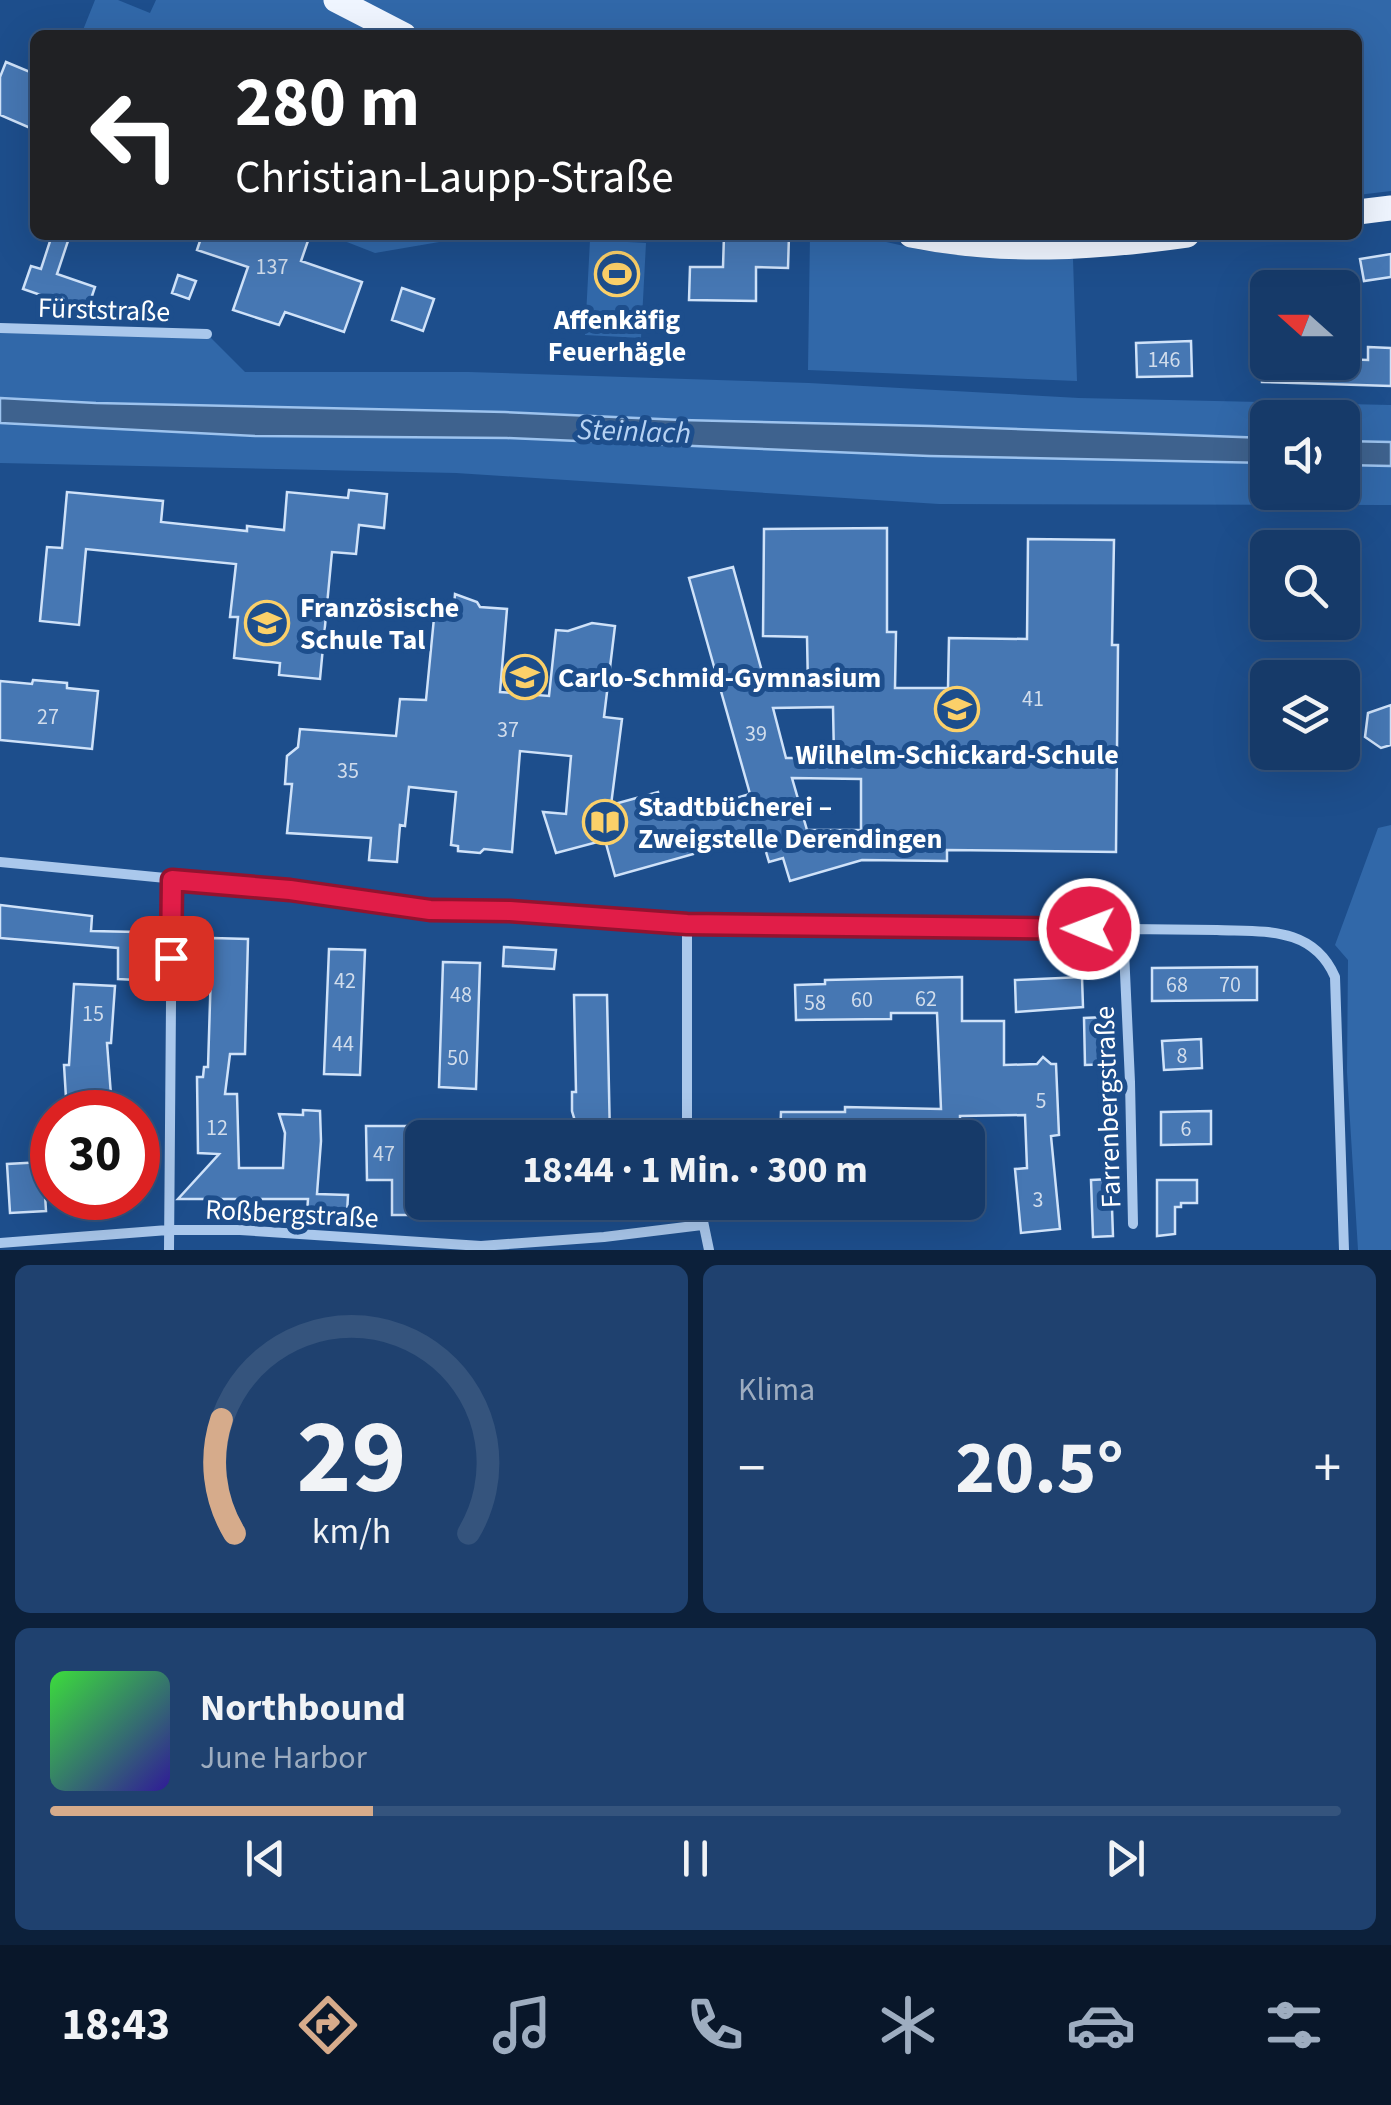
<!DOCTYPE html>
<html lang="de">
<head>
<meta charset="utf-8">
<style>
  :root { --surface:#163a69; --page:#1f416f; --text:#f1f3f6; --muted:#9eadc0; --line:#35547d; --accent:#d6ab8b }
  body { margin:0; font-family:"Source Sans 3",sans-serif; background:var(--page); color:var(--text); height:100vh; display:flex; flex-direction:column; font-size:38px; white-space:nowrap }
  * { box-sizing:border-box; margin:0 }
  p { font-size:32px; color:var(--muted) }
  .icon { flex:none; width:55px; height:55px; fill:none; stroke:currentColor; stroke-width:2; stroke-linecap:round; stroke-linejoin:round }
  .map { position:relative; height:1250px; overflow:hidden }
  .sheet { display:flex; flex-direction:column; gap:15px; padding:15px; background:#0c203a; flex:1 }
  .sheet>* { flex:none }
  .guide { position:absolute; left:30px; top:30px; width:1332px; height:210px; border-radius:15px; box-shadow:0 10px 40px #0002,0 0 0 2px var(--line); background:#202124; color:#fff; overflow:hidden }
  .needle { width:65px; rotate:291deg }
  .tools { position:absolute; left:1250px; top:270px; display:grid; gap:20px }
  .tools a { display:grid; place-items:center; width:110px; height:110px; border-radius:15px; background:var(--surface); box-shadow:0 10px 40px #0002,0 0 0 2px var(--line); font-size:50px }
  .speed { position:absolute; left:30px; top:1090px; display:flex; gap:20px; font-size:50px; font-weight:700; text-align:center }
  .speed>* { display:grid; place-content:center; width:130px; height:130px; border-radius:50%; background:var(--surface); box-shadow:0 10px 40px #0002,0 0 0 2px var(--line); line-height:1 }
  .speed .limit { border:15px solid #d22; background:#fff; color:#111 }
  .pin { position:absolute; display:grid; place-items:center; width:85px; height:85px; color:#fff; margin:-42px; border-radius:20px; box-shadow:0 5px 15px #0006 }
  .me { position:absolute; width:110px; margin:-55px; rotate:271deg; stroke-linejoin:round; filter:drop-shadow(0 0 8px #0008) }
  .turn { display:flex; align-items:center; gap:35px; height:210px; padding:0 40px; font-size:45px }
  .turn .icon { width:130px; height:130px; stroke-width:2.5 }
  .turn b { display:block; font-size:70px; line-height:85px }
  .big { font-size:75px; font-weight:700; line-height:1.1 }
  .sheet .card { flex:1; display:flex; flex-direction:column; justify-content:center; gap:15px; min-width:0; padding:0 35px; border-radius:15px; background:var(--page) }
  .sheet .dial { align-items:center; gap:0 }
  .dial svg { height:260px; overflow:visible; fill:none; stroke:var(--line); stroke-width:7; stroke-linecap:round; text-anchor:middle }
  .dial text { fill:var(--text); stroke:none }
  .song { display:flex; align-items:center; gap:30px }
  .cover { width:120px; height:120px; border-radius:15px; background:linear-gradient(135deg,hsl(120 70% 55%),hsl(250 70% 35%)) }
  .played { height:10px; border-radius:5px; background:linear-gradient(90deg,var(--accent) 25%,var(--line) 25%) }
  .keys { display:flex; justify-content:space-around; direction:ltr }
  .heat { display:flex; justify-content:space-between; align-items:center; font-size:55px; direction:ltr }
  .sheet .tiles { flex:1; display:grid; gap:15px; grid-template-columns:1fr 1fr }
  .card:last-child { grid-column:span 2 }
  .trip { position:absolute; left:405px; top:1120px; width:580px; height:100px; border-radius:15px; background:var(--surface); box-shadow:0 10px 40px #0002,0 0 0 2px var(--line); font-weight:700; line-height:100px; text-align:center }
  .menu { display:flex; height:160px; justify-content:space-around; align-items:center; background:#09172a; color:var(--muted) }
  .menu .icon { width:70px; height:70px }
  .menu .current { color:var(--accent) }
  .menu b { font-size:45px; color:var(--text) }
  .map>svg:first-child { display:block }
</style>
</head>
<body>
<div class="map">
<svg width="1391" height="1250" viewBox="0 0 1391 1250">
  <rect width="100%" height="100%" fill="#1d4e8c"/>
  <path fill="#3168a9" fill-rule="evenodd" d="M95,0h23l32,13 6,-13h1235v191l-33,4v-160h-1277z
    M329,235h134l-18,6 -70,12z
    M810,235h45l67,15 50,7 101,2 4,122 -269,-11z
    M590,240l56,3 -5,95 -56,-3z
    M0,328l207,6 38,38h224l340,11 270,15 312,7v100l-452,-1 -483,-31 -456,-10zM1268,418h74v74h-74z
    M1391,825v425h-33l-11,-178 1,-112 -13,-15 43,-117z"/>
  <path fill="#3e628e" stroke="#9dc3ee" stroke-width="2.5" d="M0,398l96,5 409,9 177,8 249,6 336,12v25l-338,-7 -422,-18 -252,-2 -255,-13z
    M1342,441l49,1v24l-48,-1z"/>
  <path fill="#4677b3" stroke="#cfe2f9" stroke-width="2.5" fill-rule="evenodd" d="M6,62l29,12v56l-35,-15v-38z
    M52,235h18l-13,39 38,13 -8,24 -64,-22 8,-23 10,3z
    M202,235h108l-9,26 61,21 -18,50 -59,-20 -6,13 -46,-15 15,-43 -51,-17z
    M724,235h65l-1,33 -32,-1v34l-67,-1 1,-33h33z
    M1391,254v23l-27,4 -4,-22z
    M178,275l18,6 -7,18 -17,-6z
    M402,288l32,11 -11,32 -31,-11z
    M1191,341l1,35 -55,1 -1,-34z
    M1368,347l23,1v38l-129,-4 1,-20h79v-3l26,1z
    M349,490l38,4 -3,34 -25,-3 -3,29 -24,-2 -12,127 -41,-4 1,-12 -46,-5 4,-41h-8l6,-53 -150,-15 -7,76 -39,-4 7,-74 15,1 5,-56 96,9 -2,21 86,9v-5l37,4 3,-38 61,6z
    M887,528v104h9l-1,56h53l1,-50 78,1 1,-100 86,1 -2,105h6l-2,207 -169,-2v11l-85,-1 -72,21 -7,-23 -14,4 -8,-27 -146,41 -10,-36 -49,13 -13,-41 23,2 5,-58 -51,-5 -8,101 -28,-3 -4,4 -22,-2v-5l-7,-1 5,-53 -47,-5 -4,39 -5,-1 -3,37 -28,-2 2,-22 -84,-5 5,-49h-7l2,-28 11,-9 2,-18 96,7 4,-37 26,1 8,-82h2l1,-13 17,2 1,-13 22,8 3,5 27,2 -7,83 49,4 7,-66 12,1 24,-8 23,3 -11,91 18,2 -11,86 47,-13 6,27 86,-25 -61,-216 44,-11 33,119 42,1 -1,-50 -44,-1 1,-107zM833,707l1,51h-48l-13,-50zM792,778l69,1v51h-54z
    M33,680l34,3v5l31,3 -6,58 -92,-9v-59l32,3z
    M1391,705v40l-10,3 -16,-11 3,-24z
    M0,905l92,11 -1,15 47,1 -1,48 -19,-1v-31l-118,-10z
    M212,938l36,1 -3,115h-15l-5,40h12l2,74h44l2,-35 -6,-19 24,1v-5l17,1 1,30 -4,53 31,1 -1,19 -40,-1 1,-14h-130l41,-45 -21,-1 -1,-76h6l1,-10h4z
    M504,947l52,3 -2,19 -51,-3z
    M329,949l36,1 -5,125 -36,-1z
    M443,962l37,1 -4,126 -37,-2z
    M1257,967v33l-105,1v-33z
    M962,977v44h42v44l33,-1 6,-7 8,7h5l3,71 -8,1 9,93 -39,4 -6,-64 12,-1 -2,-53 -65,1v22h-180l1,-26h64v-5l96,2 -4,-96h-46v6l-95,1 -1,-35 30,-1v-4z
    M1082,977l1,30 -67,5 -1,-32z
    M74,984l41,2 -4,57h-4l4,52h-7l1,17h-33l-1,-14h-5l-2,-33h5z
    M574,995h33l3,143h-26l-1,-7h-5l-6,-20v-19h4z
    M1105,1017l1,28h10v19l-31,1 -1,-47z
    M1201,1039l1,29 -38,2 -2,-29z
    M1211,1111v33l-50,1v-33z
    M366,1126h41l5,89h-20v-35h-25z
    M43,1162l3,49 -36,2 -3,-49z
    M1111,1179l2,57 -20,1 -2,-57z
    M1157,1180h40v23h-16v4h-6v27l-18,2z
    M479,1202h30v17h-30z"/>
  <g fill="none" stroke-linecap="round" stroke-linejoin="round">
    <path stroke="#aac8ec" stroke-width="10" d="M0,328l207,6
      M0,862l290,28 152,21h68l177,13 530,6c47,2 96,-4 118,47l9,273
      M687,924v214
      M1123,929l7,153 3,142
      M699,1202l10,48
      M0,1243l168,-13h72l241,16 123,-9 98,-12
      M169,1250l3,-370"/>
    <path stroke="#eff5ff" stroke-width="25" d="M336,0l68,35
      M1358,212l33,-4
      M911,235c92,19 184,13 276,0"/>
  </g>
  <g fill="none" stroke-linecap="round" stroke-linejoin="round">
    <defs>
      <path id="route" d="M171,958l1,-78 118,10 140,20 80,1 177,13 402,5"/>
    </defs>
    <use href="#route" stroke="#92132f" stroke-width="25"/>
    <use href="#route" stroke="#e11d48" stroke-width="18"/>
  </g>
  <defs>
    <symbol id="stadium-ring" viewBox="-11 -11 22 22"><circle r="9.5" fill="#1d4e8c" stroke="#fbd069" stroke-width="1.5"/><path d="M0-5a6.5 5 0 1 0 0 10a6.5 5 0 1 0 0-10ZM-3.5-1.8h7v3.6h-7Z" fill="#fbd069"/></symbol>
    <symbol id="school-ring" viewBox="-11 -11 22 22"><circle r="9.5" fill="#1d4e8c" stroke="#fbd069" stroke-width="1.5"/><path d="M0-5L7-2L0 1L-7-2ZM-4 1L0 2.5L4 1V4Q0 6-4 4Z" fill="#fbd069"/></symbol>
    <symbol id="library-ring" viewBox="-11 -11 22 22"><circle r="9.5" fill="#1d4e8c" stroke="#fbd069" stroke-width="1.5"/><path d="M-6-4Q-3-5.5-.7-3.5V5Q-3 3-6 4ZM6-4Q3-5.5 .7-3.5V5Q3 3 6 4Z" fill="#fbd069"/></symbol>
  </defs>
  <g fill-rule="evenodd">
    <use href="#stadium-ring" x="592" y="249" width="50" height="50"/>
    <use href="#school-ring" x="242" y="598" width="50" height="50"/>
    <use href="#school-ring" x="500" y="652" width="50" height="50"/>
    <use href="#school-ring" x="932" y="684" width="50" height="50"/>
    <use href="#library-ring" x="580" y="797" width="50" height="50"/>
  </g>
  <g text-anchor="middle" stroke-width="10" stroke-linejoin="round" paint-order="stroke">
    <g font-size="22" fill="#d1ddec">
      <text x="272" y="274">137</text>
      <text x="1164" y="367">146</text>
      <text x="1033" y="706">41</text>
      <text x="48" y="724">27</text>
      <text x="508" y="737">37</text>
      <text x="756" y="741">39</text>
      <text x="348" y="778">35</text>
      <text x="345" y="988">42</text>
      <text x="1177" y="992">68</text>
      <text x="1230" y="992">70</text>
      <text x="461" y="1002">48</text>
      <text x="926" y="1006">62</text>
      <text x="862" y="1007">60</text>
      <text x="815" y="1010">58</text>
      <text x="93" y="1021">15</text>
      <text x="343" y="1051">44</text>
      <text x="1182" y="1063">8</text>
      <text x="458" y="1065">50</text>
      <text x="1041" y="1108">5</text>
      <text x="217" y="1135">12</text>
      <text x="1186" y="1136">6</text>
      <text x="384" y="1161">47</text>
      <text x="1038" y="1207">3</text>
    </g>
    <g font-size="28" fill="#fff" stroke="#1d4e8c">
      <text transform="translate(104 309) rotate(2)" y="10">Fürststraße</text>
      <text transform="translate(1107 1107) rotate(-92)" y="10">Farrenbergstraße</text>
      <text transform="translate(292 1213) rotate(3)" y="10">Roßbergstraße</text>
    </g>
    <g font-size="28" font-weight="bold" fill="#fff" stroke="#1d4e8c" text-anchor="start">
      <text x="617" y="329" text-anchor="middle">Affenkäfig<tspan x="617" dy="32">Feuerhägle</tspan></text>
      <text x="300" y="617">Französische<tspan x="300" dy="32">Schule Tal</tspan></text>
      <text x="558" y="687">Carlo-Schmid-Gymnasium</text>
      <text x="957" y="764" text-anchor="middle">Wilhelm-Schickard-Schule</text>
      <text x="638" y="816">Stadtbücherei –<tspan x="638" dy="32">Zweigstelle Derendingen</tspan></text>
    </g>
    <g font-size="30" font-style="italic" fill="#b6d2f3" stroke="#1d4e8c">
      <text transform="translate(634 431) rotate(2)" y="10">Steinlach</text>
    </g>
  </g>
</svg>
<div class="tools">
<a><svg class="needle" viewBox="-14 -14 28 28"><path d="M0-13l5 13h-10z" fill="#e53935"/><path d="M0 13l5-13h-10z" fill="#9eadc0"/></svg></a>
<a><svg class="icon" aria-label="sound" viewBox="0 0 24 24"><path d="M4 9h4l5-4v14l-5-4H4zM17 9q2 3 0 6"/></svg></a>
<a><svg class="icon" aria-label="search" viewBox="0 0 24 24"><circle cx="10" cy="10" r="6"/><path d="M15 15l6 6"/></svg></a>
<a><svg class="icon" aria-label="layers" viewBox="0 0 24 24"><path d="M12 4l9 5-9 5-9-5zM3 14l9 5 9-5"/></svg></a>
</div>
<div class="speed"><div class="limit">30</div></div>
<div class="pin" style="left:171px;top:958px;background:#d93025"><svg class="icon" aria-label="arrive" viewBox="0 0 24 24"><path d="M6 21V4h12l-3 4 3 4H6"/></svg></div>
<svg class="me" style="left:1089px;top:929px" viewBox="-20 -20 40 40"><circle r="17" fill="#e11d48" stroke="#fff" stroke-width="3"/><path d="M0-11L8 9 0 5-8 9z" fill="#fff"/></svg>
<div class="trip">18:44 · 1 Min. · 300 m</div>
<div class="guide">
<div class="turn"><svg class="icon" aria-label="left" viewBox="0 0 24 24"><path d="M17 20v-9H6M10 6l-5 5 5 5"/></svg><div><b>280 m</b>Christian-Laupp-Straße</div></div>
</div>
</div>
<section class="sheet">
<div class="tiles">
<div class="card dial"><svg viewBox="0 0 100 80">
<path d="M14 69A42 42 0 1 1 86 69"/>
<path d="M14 69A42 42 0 0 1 10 34" stroke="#d6ab8b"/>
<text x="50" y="56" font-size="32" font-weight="700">29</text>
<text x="50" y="72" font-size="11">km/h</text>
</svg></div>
<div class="card"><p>Klima</p>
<div class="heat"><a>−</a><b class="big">20.5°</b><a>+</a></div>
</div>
<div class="card">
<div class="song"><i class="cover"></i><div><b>Northbound</b><p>June Harbor</p></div></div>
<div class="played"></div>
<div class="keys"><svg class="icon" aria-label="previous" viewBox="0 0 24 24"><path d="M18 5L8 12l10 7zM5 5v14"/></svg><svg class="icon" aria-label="pause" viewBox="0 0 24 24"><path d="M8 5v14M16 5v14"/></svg><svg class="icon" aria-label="next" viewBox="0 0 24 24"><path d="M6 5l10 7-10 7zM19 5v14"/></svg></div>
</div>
</div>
</section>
<nav class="menu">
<b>18:43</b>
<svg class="icon current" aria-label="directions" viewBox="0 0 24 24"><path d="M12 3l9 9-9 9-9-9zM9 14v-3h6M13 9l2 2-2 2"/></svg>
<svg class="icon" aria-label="music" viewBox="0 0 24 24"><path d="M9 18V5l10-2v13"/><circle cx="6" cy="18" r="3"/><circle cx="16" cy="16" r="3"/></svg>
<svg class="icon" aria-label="phone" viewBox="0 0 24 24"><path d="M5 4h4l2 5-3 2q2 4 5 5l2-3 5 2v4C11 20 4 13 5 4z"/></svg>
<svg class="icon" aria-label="climate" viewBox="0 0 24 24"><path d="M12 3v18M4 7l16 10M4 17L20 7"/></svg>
<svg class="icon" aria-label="car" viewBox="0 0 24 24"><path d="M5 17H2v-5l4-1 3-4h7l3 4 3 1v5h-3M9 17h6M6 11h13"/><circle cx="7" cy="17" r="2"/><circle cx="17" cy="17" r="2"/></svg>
<svg class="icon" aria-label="filters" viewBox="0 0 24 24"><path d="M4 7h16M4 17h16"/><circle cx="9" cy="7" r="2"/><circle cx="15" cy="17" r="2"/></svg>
</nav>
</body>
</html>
